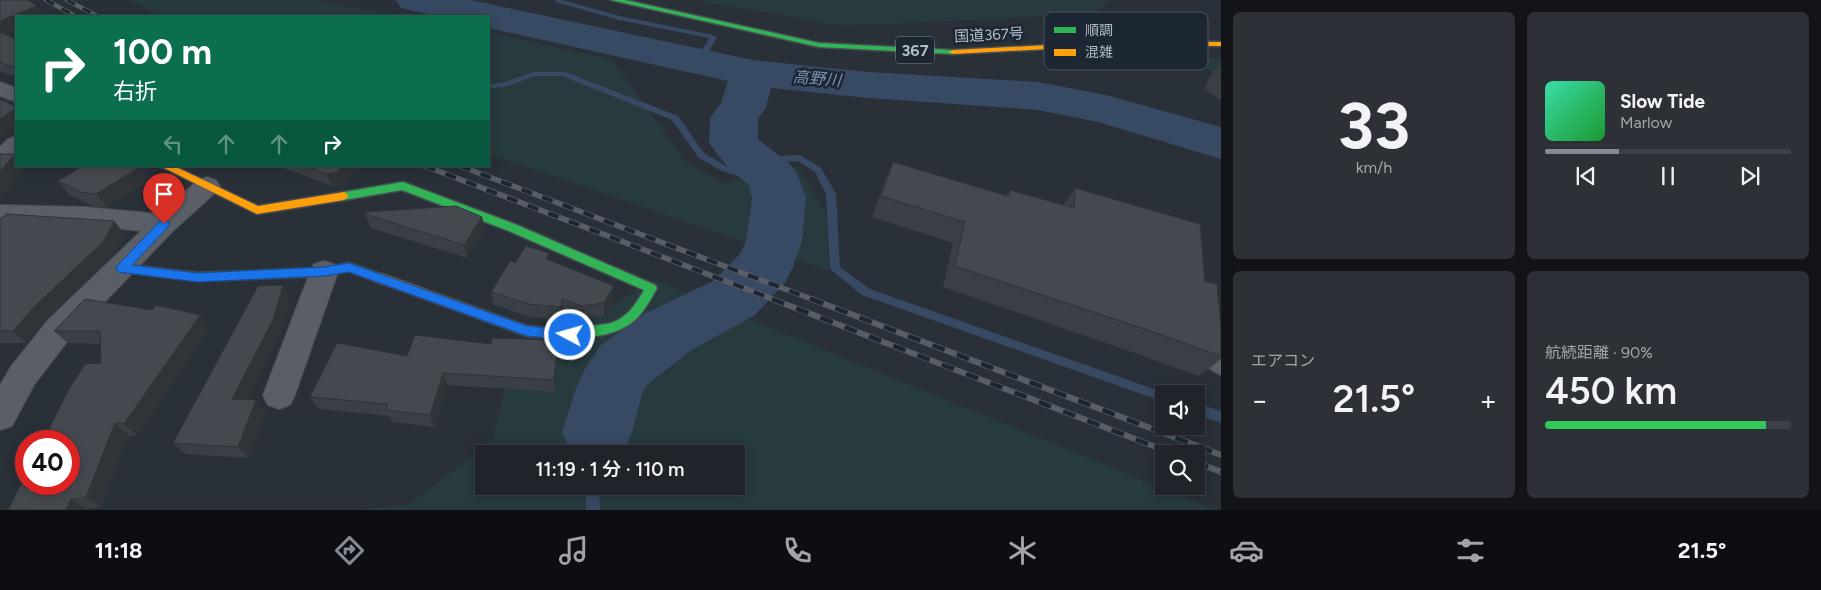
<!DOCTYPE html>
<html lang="ja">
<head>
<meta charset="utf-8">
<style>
  :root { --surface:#20242a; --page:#2d3036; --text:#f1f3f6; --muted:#a2a4a8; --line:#3d4147; --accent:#848b96 }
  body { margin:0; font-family:Figtree,"Noto Sans JP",sans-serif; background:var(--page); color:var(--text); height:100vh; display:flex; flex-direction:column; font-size:19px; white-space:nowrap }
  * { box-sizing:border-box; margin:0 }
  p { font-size:16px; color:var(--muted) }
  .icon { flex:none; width:28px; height:28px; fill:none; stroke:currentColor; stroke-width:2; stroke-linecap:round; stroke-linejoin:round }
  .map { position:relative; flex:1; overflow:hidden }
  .details { display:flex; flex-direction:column; gap:12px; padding:12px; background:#121417; width:600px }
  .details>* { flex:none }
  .hud { position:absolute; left:15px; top:15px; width:475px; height:152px; border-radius:0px; box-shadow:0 2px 12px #0003,0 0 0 1px var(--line); background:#0b6e4f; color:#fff; overflow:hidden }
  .controls { position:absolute; left:1155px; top:385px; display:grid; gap:10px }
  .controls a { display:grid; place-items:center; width:50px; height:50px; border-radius:0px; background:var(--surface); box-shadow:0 2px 12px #0003,0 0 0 1px var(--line); font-size:25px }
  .speed { position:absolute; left:15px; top:430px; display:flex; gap:10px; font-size:25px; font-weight:700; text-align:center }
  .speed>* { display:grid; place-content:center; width:65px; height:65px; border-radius:50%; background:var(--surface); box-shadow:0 2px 12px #0003,0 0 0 1px var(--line); line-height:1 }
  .speed .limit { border:8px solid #d22; background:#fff; color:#111 }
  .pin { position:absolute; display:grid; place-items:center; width:42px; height:42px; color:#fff; margin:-51px -21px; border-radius:50% 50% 50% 0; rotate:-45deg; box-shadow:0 0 5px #0007 }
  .pin .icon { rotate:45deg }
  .me { position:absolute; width:55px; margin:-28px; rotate:276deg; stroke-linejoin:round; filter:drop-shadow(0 0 4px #0008) }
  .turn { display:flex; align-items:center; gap:18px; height:105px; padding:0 15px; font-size:22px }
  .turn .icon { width:65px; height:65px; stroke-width:2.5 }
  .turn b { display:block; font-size:35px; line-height:42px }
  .lanes { display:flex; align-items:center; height:48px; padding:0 15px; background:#0003; justify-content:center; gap:25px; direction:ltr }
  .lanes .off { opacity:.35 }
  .big { font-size:38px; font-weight:600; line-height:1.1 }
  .details .tile { flex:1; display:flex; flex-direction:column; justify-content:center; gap:8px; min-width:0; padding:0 18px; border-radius:8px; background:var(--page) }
  .details .dial { align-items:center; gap:0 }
  .dial b { font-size:65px; line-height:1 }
  .song { display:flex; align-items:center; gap:15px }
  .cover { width:60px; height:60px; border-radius:8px; background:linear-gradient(135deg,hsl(160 70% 55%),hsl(130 70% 35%)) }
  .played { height:5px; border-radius:2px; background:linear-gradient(90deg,var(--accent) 30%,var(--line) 30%) }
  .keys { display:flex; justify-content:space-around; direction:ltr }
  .heat { display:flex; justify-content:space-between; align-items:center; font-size:28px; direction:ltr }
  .charge { height:8px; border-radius:4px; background:linear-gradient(90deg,#34c759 90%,var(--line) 0) }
  .details .tiles { flex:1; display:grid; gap:12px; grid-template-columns:repeat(2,1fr) }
  .trip { position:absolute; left:475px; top:445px; width:270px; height:50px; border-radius:0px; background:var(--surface); box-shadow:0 2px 12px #0003,0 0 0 1px var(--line); font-weight:600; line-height:50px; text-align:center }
  .tab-bar { display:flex; height:80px; justify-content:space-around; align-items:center; background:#0d0e11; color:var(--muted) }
  .tab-bar .icon { width:35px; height:35px }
  .tab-bar .current { color:var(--accent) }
  .tab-bar b { font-size:22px; color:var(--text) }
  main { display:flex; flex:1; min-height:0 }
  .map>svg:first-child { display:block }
</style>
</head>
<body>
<main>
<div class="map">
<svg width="1221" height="510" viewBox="0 0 1221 510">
  <rect width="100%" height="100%" fill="#2a3038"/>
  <path fill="#273a3e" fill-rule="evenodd" d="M129,0h184l89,16h-239z
    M695,0h414l-14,14 -253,12z
    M489,32l123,28 75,103 36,20 73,-17 30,46 3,59 -340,-117z
    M1138,56l83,2v15z
    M654,280l562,230h-861l53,-5 84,-65 14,-55 94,-73zM484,454h252v32h-252z"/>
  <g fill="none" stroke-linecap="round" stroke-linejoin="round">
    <path fill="#384963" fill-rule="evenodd" d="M555,0h7l58,16 93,19 4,2 -13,24 -4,2 -4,-2 13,-23 -90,-18 -63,-18z
      M534,72h32l112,44 26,37 22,13 22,7 30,-17 22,-1 21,13 15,26 4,73 30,22 298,105h-4v8l-302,-107 -32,-26 -4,-75 -11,-22 -17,-11 -18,1 -31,18 -29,-10 -22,-13 -26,-37 -110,-44h-27l-30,11 -16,1v-4l12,-1z
      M1196,403l25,8v12l-25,-9z
      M597,426l4,2 2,4 -3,22h-12l5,-26z
      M586,486h13l1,24h-14z"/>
    <path fill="#384963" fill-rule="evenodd" d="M396,0h74l283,60 115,12 170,10 68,13 115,32v32l-123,-37 -60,-12 -170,-12 -97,-10 -5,19 -8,12v20l32,25 8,12 8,22 -4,43 -9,26 -8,16 -30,32 -65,36 -43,34 -5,9 -10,38 -9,22h-52l-9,-22 14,-44 10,-21 15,-22 45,-32 67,-32 27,-27 6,-13 6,-43 -4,-14 -19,-15 -20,-26 1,-25 11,-15 7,-22 -239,-53v-12h-53l-35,-8z"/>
    <defs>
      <path id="lane" d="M1209,351l12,8v16c-8,-3 -16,-9 -20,-17l2,-5z"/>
      <path id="street" d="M0,82l16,6v14l-16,-6z
        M16,136v22l-5,6 -11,1v-18l8,-8z
        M207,177l9,3 4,6 -4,6 -43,39 -103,107 -36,47 -22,41 -12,4v-45l12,-20 36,-45 93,-89 -55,-6 -86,-2v-18l86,2 73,7 39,-34z
        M324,261l10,3 4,8 -43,123 -5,10 -11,4 -11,-4 -5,-10 47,-123 4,-8z"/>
      <path id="fast" d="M611,0h14l194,43 134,7 4,2 -4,2 -134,-7z
        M403,182l114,43 138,60 2,3c-14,26 -23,40 -54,47 -7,1 -13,3 -19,1l-2,-4 2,-4c8,-3 18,-3 27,-5 16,-5 25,-19 33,-33l-135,-59 -107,-41 -58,10 -5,-4 5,-4z
        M349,263l37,13 2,3 -2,3 -4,2 -33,-13 -25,5 -127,5 -75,-9 -4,-1 -2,-3 2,-3 4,-1 75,9 127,-5z"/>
      <path id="slow" d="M1122,41l99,1v4l-99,-1 -169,9 -4,-2 4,-2z
        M160,166h14l84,40 86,-14 5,4 -5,4 -87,14z
        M382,274l145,52 43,4 18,-3 4,1 2,4 -2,4 -22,4 -43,-4 -149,-54 -2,-3 2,-3z"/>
    </defs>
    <use href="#lane" stroke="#484c53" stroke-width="2"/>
    <use href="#street" stroke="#484c53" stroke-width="2"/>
    <use href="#fast" stroke="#484c53" stroke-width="3"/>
    <use href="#slow" stroke="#484c53" stroke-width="3"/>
    <use href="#lane" fill="#5a5e66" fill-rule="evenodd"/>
    <use href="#street" fill="#5a5e66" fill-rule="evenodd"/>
    <use href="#fast" fill="#30b455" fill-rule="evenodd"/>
    <use href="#slow" fill="#ff9f0a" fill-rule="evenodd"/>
    <defs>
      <path id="rail-far2" d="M46,0l29,16
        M67,0l30,16"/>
      <path id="rail-far1" d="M425,166l350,134
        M460,166l354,134"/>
      <path id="rail" d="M772,299l402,155
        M811,299l410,156
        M1196,462l25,10"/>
    </defs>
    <use href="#rail-far2" stroke="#595d64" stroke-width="4.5"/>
    <use href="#rail-far1" stroke="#595d64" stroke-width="5.5"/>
    <use href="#rail" stroke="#595d64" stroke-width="6"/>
    <use href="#rail-far2" stroke="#1d2633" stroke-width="3" stroke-dasharray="9" stroke-linecap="butt"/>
    <use href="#rail-far1" stroke="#1d2633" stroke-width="4" stroke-dasharray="11" stroke-linecap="butt"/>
    <use href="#rail" stroke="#1d2633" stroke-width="4.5" stroke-dasharray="13" stroke-linecap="butt"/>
  </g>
  <path fill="#3a3f45" d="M0,0l6,35 10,4v38l-16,-6z
    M1221,62v38l-17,-11 6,-13z
    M893,162l113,34 4,-6 53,15 12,-17 130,93 16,46v32l-22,17 -70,-25 -186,-64 10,-44 -81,-26 12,-34z
    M278,166h84l-20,19 -10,1z
    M140,167l9,14 -42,26 -15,-1 -22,-11 -12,-14z
    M365,214l120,16 -18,28 -96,-30z
    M0,219l125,15 -11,20 -67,65 -20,24h-27z
    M549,253l1,8 64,25v13l-10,17 -22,2 -19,-6 -1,8 -32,-3 -36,-12 -3,-13 24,-29z
    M283,285l7,13 -9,35 -33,67 18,12 -17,46 -64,-4 -12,-11z
    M152,310l48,5 10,13 -72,108 -9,-1 -28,72 -14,2 -79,1 93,-147 -1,-19 -32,-1 -14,-12z
    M558,340l1,13 -4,39 -108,-7 -12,42 -43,-5 -3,-6 -71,-7 -8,-12 97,-41 84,-12z"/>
  <path fill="#303338" d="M37,6l7,10h-28v15l-16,7v-17z
    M16,109v19l-16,10v-19z
    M15,154l1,1v11l10,1 -26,32v-27z
    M343,166h19l-20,19 -10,1 -5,-12z
    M140,167l9,14 -42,26 -11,-13z
    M482,217l3,13 -18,28 -3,-13z
    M114,221l11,13 -11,20 -67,65 -20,24 -14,-12 21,-24z
    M549,253l2,14 -5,-8z
    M283,285l7,13 -9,35 -38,78 -11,-12z
    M614,286v13l-10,17v-13z
    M562,299l1,13 -1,8 -1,-13z
    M200,315l10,13 -72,108 -14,-12z
    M558,340l1,13 -4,39 -1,-12z
    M443,373l4,12 -12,42 -5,-12z
    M256,400l10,12 -17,46 -11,-11z
    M115,423l14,12 -28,72 -15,-10z
    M71,499l16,10v1h-21z"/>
  <path fill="#444950" stroke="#303338" d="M0,0h28l9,6 -37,15z
    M0,32l16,7v29l-16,-6z
    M1221,65v8l-3,-2z
    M0,99l16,8v2l-16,10z
    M0,154h15l-15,18z
    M893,162l115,34 2,-6 64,18 1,-20 125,36 5,57 12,3 4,43v29l-70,-25 -196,-65 10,-44 -84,-26z
    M83,166h55l2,1 -44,27 -15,-2 -23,-11z
    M306,166h37l-6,6 -10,2z
    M456,206l26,11 -18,28 -99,-31 1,-2z
    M7,214l107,7 -10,20 -70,66 -21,24h-13v-112z
    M526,246l23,7 -3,6 68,27 -10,17 -22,3 -20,-7 -1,8 -33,-3 -37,-12 19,-31 5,2z
    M283,285l-10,35 -41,79 24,1 -18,47 -65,-4 85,-157z
    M85,299l67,11 4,-5 44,10 -76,109 -9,-1 -29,74 -15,2 -5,11h-58l18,-36v10h43v-43h-26l26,-52 16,-25 16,-1 -1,-32h-46z
    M415,335l76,9 1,-6 66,2 -4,40 -111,-7 -13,42 -44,-5 2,-6 -78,-7 27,-54 70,13z"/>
  <path fill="#1a73e8" stroke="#114b97" d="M164,220l4,1 2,3 -2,3 -36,38 65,8 127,-6 25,-4 178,63 43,4 5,2 2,3 -2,4 -5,1 -43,-4 -178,-64 -25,4 -127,6 -79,-10 -2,-4 2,-3 42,-44z"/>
  <g text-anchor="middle" stroke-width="5" stroke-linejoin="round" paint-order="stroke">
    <g font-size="15" fill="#b4bcc9" stroke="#1d2633">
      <text transform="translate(989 35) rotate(-3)" y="5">国道367号</text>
    </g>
    <rect fill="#1d2633" stroke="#878f9c" stroke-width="1" x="896" y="36.5" width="38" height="27" rx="4"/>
    <g font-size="16" font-weight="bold" fill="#b4bcc9">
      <text x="915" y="56">367</text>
    </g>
    <g font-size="16" font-style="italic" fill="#7c92b1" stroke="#1d2633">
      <text transform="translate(817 78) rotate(5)" y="6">高野川</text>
    </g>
  </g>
  <rect x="1044" y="12" width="164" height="58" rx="8" fill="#1d2633" stroke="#4a5360" stroke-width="1"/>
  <rect x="1054" y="27" width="22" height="6" fill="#30b455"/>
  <rect x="1054" y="49" width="22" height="7" fill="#ff9f0a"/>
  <g font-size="14" fill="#b4bcc9">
    <text x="1085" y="35">順調</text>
    <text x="1085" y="57">混雑</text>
  </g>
</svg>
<div class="controls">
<a><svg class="icon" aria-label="sound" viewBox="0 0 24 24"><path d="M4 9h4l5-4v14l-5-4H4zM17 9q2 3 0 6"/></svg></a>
<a><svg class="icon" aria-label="search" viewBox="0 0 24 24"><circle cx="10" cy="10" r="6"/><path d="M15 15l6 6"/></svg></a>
</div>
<div class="speed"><div class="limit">40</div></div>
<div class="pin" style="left:164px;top:224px;background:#d93025"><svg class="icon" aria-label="arrive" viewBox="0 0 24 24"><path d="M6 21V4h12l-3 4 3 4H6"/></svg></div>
<svg class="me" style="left:570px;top:335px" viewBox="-20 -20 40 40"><circle r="17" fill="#1a73e8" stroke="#fff" stroke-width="3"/><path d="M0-11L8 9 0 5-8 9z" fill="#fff"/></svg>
<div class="trip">11:19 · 1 分 · 110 m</div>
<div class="hud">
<div class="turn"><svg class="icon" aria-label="right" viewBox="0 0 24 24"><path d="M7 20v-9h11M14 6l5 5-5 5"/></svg><div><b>100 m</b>右折</div></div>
<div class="lanes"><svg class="icon off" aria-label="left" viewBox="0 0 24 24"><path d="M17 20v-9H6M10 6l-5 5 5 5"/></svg><svg class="icon off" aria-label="ahead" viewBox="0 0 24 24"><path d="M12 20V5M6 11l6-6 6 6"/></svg><svg class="icon off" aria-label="ahead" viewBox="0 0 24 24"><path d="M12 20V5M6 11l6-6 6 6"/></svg><svg class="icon" aria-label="right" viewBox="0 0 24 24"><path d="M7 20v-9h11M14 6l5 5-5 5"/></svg></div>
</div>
</div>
<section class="details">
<div class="tiles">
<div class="tile dial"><b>33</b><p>km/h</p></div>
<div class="tile">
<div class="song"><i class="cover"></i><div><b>Slow Tide</b><p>Marlow</p></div></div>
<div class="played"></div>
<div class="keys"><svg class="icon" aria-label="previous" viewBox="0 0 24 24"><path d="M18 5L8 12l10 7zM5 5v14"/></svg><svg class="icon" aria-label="pause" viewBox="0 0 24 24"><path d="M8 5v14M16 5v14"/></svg><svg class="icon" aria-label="next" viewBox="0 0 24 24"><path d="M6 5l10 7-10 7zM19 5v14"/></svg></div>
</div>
<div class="tile"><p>エアコン</p>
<div class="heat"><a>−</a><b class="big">21.5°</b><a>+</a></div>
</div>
<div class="tile"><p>航続距離 · 90%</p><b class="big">450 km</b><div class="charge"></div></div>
</div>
</section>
</main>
<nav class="tab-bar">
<b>11:18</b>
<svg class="icon current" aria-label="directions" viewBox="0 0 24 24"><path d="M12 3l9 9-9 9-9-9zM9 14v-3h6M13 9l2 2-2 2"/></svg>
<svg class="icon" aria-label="music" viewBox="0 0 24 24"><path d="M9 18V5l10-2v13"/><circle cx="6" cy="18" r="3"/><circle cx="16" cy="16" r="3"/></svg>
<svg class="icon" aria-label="phone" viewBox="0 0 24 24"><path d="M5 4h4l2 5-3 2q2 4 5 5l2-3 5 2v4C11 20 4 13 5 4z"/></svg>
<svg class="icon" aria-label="climate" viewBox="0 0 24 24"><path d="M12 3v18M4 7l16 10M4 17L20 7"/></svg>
<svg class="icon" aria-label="car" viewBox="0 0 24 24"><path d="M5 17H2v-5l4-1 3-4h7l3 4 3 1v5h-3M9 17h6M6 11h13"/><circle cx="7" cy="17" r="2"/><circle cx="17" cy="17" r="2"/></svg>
<svg class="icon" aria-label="filters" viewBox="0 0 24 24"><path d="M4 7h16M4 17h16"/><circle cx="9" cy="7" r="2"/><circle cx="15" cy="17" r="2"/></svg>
<b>21.5°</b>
</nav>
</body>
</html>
